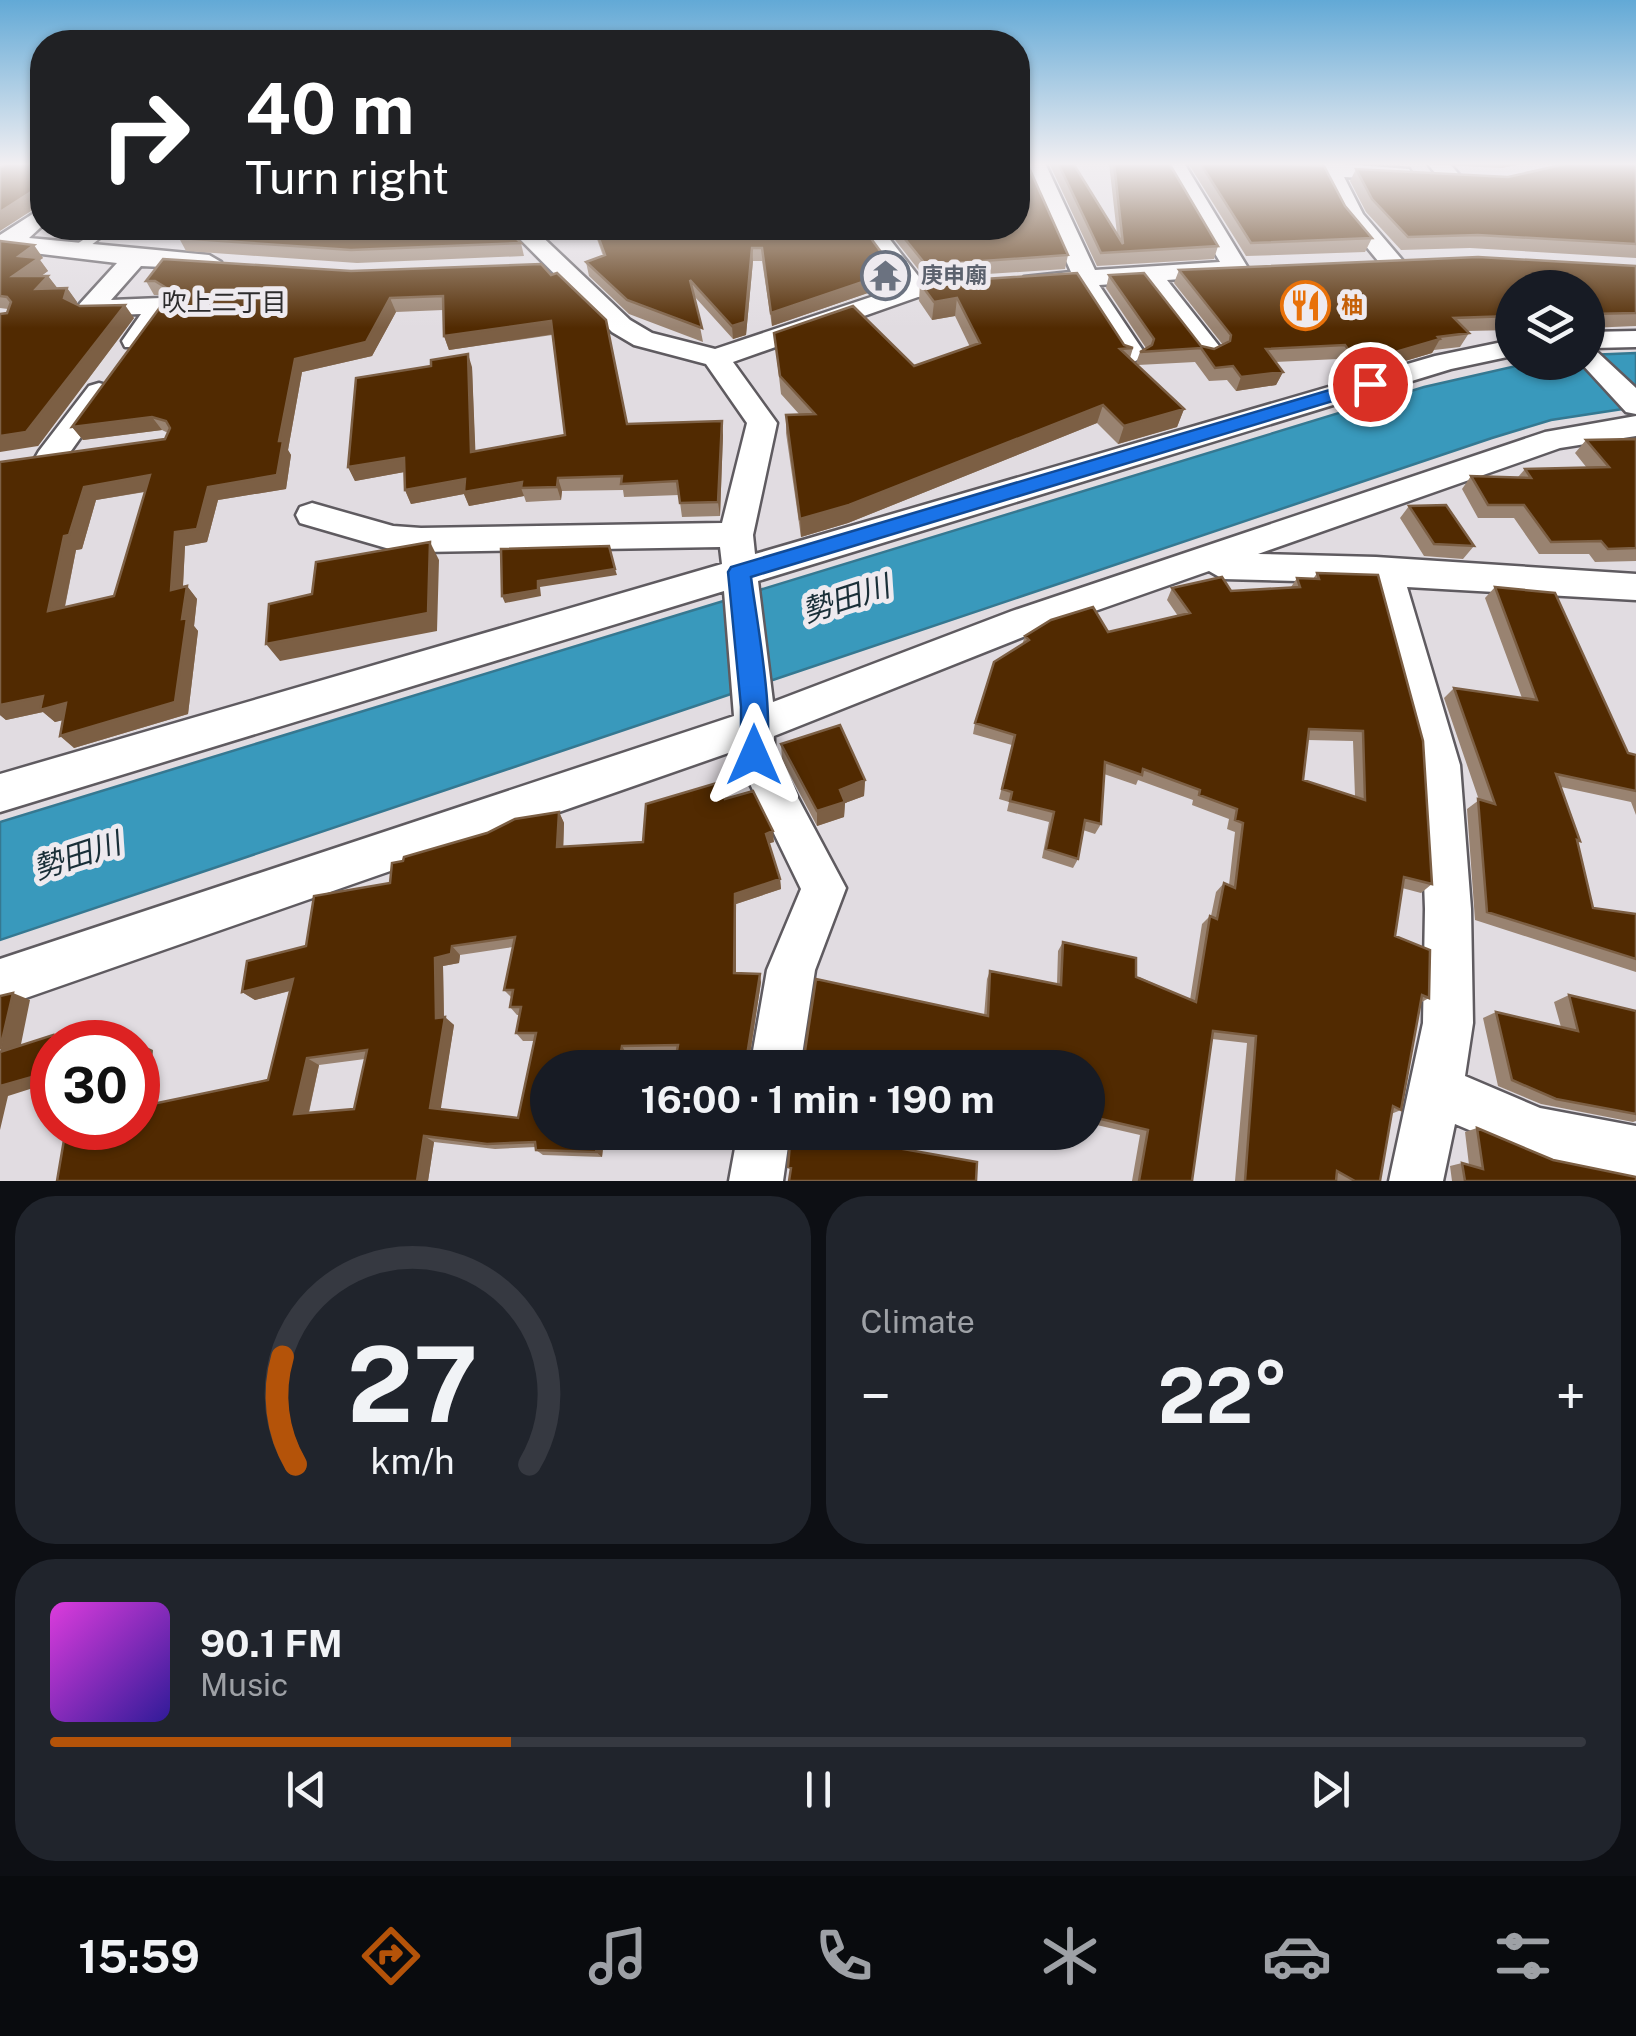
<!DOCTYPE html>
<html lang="en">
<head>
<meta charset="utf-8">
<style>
  :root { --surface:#171b24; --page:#20242c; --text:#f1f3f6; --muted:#9ea1a6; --line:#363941; --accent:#b45309 }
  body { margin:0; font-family:"Public Sans","Noto Sans JP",sans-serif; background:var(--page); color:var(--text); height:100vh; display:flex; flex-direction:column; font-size:38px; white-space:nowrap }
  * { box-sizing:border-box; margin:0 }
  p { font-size:32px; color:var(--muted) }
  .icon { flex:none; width:55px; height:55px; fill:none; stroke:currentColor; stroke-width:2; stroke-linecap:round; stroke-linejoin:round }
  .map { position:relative; height:1181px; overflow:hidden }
  .drawer { display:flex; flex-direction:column; gap:15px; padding:15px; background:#0d0f14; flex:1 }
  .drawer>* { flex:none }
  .guide { position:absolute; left:30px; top:30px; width:1000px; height:210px; border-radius:40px; box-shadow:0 2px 8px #0004; background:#202124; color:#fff; overflow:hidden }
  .controls { position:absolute; left:1495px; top:270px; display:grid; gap:20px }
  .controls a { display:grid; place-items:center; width:110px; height:110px; border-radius:50%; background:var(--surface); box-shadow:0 2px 8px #0004; font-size:50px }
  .speed { position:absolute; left:30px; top:1020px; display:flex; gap:20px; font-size:50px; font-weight:700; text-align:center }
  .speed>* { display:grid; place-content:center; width:130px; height:130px; border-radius:50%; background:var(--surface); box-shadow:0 2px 8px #0004; line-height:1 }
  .speed .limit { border:15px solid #d22; background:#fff; color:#111 }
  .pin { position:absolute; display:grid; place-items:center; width:85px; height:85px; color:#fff; margin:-42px; border:5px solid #fff; border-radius:50%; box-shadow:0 2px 10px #0007 }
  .me { position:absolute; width:110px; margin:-55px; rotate:0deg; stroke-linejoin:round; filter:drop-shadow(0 0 8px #0008) }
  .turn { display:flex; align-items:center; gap:35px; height:210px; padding:0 50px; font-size:45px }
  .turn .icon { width:130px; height:130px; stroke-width:2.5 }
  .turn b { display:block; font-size:70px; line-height:85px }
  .big { font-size:75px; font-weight:700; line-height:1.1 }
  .drawer .card { flex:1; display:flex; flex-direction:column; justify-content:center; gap:15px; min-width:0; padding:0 35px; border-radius:40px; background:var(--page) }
  .drawer .dial { align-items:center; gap:0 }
  .dial svg { height:260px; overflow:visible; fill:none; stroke:var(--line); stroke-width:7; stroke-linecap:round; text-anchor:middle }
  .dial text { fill:var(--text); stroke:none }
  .song { display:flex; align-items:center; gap:30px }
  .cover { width:120px; height:120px; border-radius:15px; background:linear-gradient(135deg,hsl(300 70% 55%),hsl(250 70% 35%)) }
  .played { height:10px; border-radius:5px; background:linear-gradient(90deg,var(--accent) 30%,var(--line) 30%) }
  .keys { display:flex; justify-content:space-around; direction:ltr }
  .heat { display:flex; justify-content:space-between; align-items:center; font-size:55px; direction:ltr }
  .drawer .tiles { flex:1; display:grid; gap:15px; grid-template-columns:1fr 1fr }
  .card:last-child { grid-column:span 2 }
  .trip { position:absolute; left:530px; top:1050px; width:575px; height:100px; border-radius:50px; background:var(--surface); box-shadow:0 2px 8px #0004; font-weight:700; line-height:100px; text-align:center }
  .dock { display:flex; height:160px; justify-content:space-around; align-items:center; background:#090b0e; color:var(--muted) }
  .dock .icon { width:70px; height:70px }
  .dock .on { color:var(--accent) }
  .dock b { font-size:45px; color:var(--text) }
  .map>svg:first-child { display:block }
</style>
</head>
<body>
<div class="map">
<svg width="1636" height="1181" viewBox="0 0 1636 1181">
  <rect width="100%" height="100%" fill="#e1dce1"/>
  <path fill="#3999bc" stroke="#357891" stroke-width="2.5" d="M1636,353v54l-85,13 -59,18 -1492,502v-118l1424,-435 105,-24 59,-1v-7z"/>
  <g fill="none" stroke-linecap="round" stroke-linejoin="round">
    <defs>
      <path id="lane" d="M101,228h13l-35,26h-8v-6z"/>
      <path id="street" d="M1023,163h22l50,107 125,-8 -58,-99h22l64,105 -12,7 -69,5 56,71 -4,6h-20l-57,-75 -43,3 47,70 -14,8 -10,-2 -47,-74h-51l-4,-5 4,-5 47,-5z
        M1201,163h130l78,6 3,5 -3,5 -8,1 -57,-3 19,37 41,48 -3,5h-18l-41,-50 -20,-41 -110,-7z
        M1427,163h22l13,15 -3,5h-16z
        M42,208v18l-13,12 180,17 12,7 -12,7 -68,-3 -30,34 50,-2 13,8 -29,41h-20l-3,-6 19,-27 -52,2 -13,-8 41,-45 -117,-14v-14z
        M509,228h24l97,92 22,13 63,16 186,-62 -43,-59h23l42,54h52l4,5 -4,5 -57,5 -185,65 44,61 -24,112 2,19 680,-198 77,-16v16l-61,13 -693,212 15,121 239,-91 533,-179 91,-16v20l-76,12 -302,106 118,3 260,17v26l-229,-13 53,178 11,144 2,114 -8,53 75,32 96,18v54l-96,-20 -85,-36 -12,57h-54l34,-158 2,-114 -5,-144 -47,-182 -150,-4 -14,-8 -171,60 -264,105v17l72,135 -31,82 -15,98h-50l17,-98 34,-81 -67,-138 -734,256v-48l734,-243 -10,-125 -724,221v-38l722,-210 -2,-17 -299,5 -28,-2 -93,-27 -4,-8 4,-8 12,-4 81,23 28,2 301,-5 25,-100 -41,-59 -72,-19 -22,-13z
        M1636,331v16l-43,1 43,40v26l-10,-2 -46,-50h8v-30z
        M99,383l10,3 4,6 -52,73 -11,3 -11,-3 -4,-7 4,-7 50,-65z
        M738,1132h52l-7,49h-54z"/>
    </defs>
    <use href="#lane" stroke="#5f5b60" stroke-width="4"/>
    <use href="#street" stroke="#5f5b60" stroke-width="5"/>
    <use href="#lane" fill="#fff" fill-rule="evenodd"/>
    <use href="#street" fill="#fff" fill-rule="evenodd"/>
  </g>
  <path fill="#998371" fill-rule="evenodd" d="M1049,163h24l44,71 -8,-71h60l49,83 -4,13 -117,7z
    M1188,163h80l77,43 27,32 -7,14 -119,4z
    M1402,163h124l-25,5z
    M1636,164v94l-166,-10 -69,2 -35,-38 -16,-31 6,-12 152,8z
    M593,228h257l2,3 43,40 -1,13 -122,42 -10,-65h-9l-7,74 -13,4 -39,-43 9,46 -74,-28 -40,-38 -3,-14 17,-6z
    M893,228h125l50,27 -3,14 -140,9 -33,-42z
    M179,238l342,5 3,13 -167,7 -171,-12z
    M0,241l43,17 -3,2 8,11 -7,5h7l10,13 9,-1 10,14 -1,2 58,14 -96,128 -31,-133 1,-4 -8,-1z
    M541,264l86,160 96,11 -3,81 -38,1 -3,-22 -55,2 -1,-7 -61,1 -1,9 -35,2 -2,-6 -55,10 -5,-12 -53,10 -6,-14 -1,-18 -49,9 -7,-14 124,-100 3,84 90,-16 -13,-100 -103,15 -5,-14 -1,-26 -47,2 -24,44 -70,16 -14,78 3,5 -5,34 -68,11 -11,42 -22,4 -2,41 4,-1 10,13 -3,27 4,5 -10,83 -114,34 -11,-28 -8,2 -12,-10 -37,8 -6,-5v-253l165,-23 3,-6 -6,-3 -79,10 -11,-13 95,-130 -4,-2h-9l-8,-14zM145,492l-31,104 -49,11 11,-57 6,-1 14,-49z
    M1636,266v60l-48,2v-40h-76v42l-45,1 2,2 -9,14 -26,3 -2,3 -81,24 -13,-18 -63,3 8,10 -7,13 -40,6 -9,-11 -18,1 -14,-19 -57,3 46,44 -7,18 -59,17 -21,-21 -249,100 -47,14 -15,-104v-18l13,-1 -18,-20 -7,-61 140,33 56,-19 -15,-31 -23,4 -13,-19 1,-18 213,65 -3,10 6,5 4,-11 6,-4 -40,-60 3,-13 92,71 13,3 9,-4 -49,-62 5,-13z
    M1636,439v122l-41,1 -6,-8h-50l-25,-36h-36l-16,-29 9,-13 47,1 7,-8 62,-1 -12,-15 11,-13z
    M1409,506l65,40 -11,13 -39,-3 -24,-38z
    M1317,573l115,311 -11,9 -19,-5 -7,48 34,62 -9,5 -19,107 -10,4 -11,67h-145l12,-138 -35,-4 -20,142h-60l8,-46 -52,-12v-55h-285v-4l181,-48 3,-37 3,-8 67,13 1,-33 5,-9 127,58 12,-76 8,-8h1l5,-24 8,-9 5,2 6,-53 -8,-3 2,-10 -37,-14 1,-5 -55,-20 -2,5 -32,-11 -3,50 -6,10 -12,-4 -5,29 -5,9 -31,-10 7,-36 -42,-11 2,-9 -10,-3 13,-54 -39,-11 2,-11 47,-78 3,-9 83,-4 70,-16 -11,-16 5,-12 59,3 60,-4 6,-9 16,1zM1308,740l45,1 2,55 -52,-16z
    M1495,587l133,166 8,2v60l-5,-13 -70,-15 19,54 -3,2 16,65 43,6v58l-161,-52 -8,-111 12,-9 -35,-102 10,-10 68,10 -37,-100z
    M781,744l84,36 -1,16 -19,7 -1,14 -27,9 -35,-66z
    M725,799l49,43 -5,1 11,36 1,10 -45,15v70l25,8 -13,86h-74l3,-16 -51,1 -78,79h67l-3,16h-9l-1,9 -59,-2 -7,-5v-3l-41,2 -61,-7 -6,39h-371l96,-131 -7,55 122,-25 22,-89 -35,9 -13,-8 148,-109 13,-22 156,-49 5,11 -1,24 80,-5zM513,947l-9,43 8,8 -2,9 7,8h3l-4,18 7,8h11l-16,77 -78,-9 14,-84 -10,-8 -1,-51 16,-3 1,-8zM365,1059l-11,50 -45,4 10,-48z
    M1569,995l67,16v110l-3,1 -92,-18 -43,-18 -15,-68 13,-6 65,15 -7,-25z
    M1477,1128l76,32 83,21h-184l-2,-15 12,-3 7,2 -4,-33z
    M693,1132h43l-3,5z"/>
  <path fill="#7c5f44" d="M1504,163h22l-25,5z
    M42,185v19l-42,27v-19z
    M34,245l9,13 -3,2 8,11 -25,18 -10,-13 6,-20z
    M752,248l1,13 -7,74 -13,4 -1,-13z
    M895,271l-1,13 -122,42 -1,-13z
    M48,276l10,13h-22z
    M67,288l10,14 -3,9 -10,-13z
    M390,298l6,14 -24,44 -70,16 -14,78 3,5 -5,34 -68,11 -11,42 -22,4 -3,57 -11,-13 4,-58 33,-45 71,-46 16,-82z
    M957,298l-2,18 -23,4 2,-18z
    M125,305l9,13 -96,128 -38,6v-16z
    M551,321l3,13 -105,16 -5,-14z
    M1440,339l-8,14 -81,24 7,-14z
    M468,354l4,13 4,98 -5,-13z
    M1283,372l-7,13 -40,6 5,-14z
    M1103,405l-6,18 -249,100 -47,14 -1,-18z
    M1184,409l-7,18 -59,17 6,-18z
    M152,417l10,13 -79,10 -11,-13z
    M722,421l1,14 -3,81 -2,-14z
    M404,458l6,13 -55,10 -7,-14z
    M150,475l10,14 -64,11 -14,49 -6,1 -15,75 -13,-14 16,-75 20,-49z
    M558,478l4,13 -1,9 -4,-13z
    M465,479l57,3 -1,6 3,8 -55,10 -5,-12 -53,10 -6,-14z
    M430,542l9,18 -2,71 -157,30 -14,-17z
    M615,569l2,6 -77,12 1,9 -36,7 -3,-7 36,-15z
    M187,586l10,13 -3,27 4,5 -10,83 -114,34 -14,-12 122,-117z
    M43,696l23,7 14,13 -25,6 -12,-10 -37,8 -6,-5v-17z
    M865,780l-1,16 -19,7 -1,14 -27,9v-15l23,-21z
    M559,812l5,11 -1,34 -6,-10z
    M773,831l1,11 -7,2 -1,-10z
    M780,879l1,10 -45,15v78l-2,-9 1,-79z
    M452,946l8,9 -1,8 -16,3 1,56 1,-5 9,8 -14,89 -10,-6 6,-90 -1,-60z
    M760,974l1,8 -13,86h-3z
    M293,979l11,8 -49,13 -13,-8z
    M13,993l17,7 -12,59 -18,-7z
    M53,1035l17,7h-18v40l-44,14 -8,34v-44z
    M138,1043l15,7 -9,65 -6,-2z
    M622,1046l4,7 -2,15h-6z
    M307,1058l12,7 -12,55 -13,-6z
    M609,1132h6l-3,16 -5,-5z
    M424,1136l10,6 -6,39h-11z
    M598,1142l5,6 -1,9 -6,-5z"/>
  <path fill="#512a01" stroke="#7c5f44" stroke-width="2.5" fill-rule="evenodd" d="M7,163h35v22l-42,27v-44z
    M1018,163h9l41,92 -142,10 -30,-37h122z
    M1058,163h15l50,81 -9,-81h55l49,83 -117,7z
    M1200,163h68l56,3 21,40 27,32 -121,5z
    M1570,163l66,1v80l-158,-9 -70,2 -36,-38 -16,-30 152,8z
    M187,228h319l15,15 -170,7 -172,-12z
    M595,228h255l2,3 12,-2 31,42 -124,42 -9,-65h-10l-7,74 -13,4 -42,-46 12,48 -75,-28 -41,-38 19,-7z
    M0,241l34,4 -15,11 20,2 -26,18h35l-12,13 31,-1 -3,10 16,8 45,-1 -99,127 -26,4v-122l7,-1 4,-11 -4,-5 -7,-1z
    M1478,257l158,9v47l-48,1v-26h-76v28l-58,2 15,15 -31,4 2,2 -82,24 -13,-18 -79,4 17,23 -42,5 -8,-11 -18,2 -14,-20 -61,4 12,-7 2,-6 -45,-64 35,-2 57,73 13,3 16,-8 1,-6 -52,-65z
    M163,259l188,12 190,-7 10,11 6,-2 49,47 21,104 95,-3 -4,81 -38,1 -3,-22 -56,3 1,-8 -64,2 -1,9 -36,1 1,-6 -58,10 1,-13 -60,11 -1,-32 -56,9 8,-89 75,-12v-6l37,-6 3,98 94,-17 -14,-114 -107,15 -1,-40 -53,2 -24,44 -71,17 -16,82h4l-6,34 -69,12 -11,42 -22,3 -4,58 16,-4 -5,33 5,-1 -12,84 -115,34 6,-33 -26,7 3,-14 -43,9v-243l165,-23 5,-11 -4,-7 -14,-4 -80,10 97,-132 -1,-6 -13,-8h-9zM150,475l-36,121 -66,15 16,-75 5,-1 15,-48z
    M1077,273l47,72 9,3 -13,1 64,60 -60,17 -21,-21 -254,100 -49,14 -14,-104 29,-1 -35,-38 -6,-43 79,-27 61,60 66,-23 -23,-45 -23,4 -14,-19z
    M1636,439v109l-28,1 -7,-8 -50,1 -27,-37h-36l-17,-29 60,2 -6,-9 84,-2 -23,-27z
    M1446,505l28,41 -40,-2 -25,-38z
    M430,542l-2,71 -162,31 3,-40 43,-10 4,-32z
    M609,546l6,23 -77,12v9l-36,6 -1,-47z
    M1317,573l61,2 45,166 9,143 -28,-7 -9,59 35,14 -1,48 -7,-3 -21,115 -8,-4 -13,75h-25l-18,-10 -1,10h-91l11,-145 -43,-5 -21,150h-53l9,-51 -60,-14v-48h-279v-3l-6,-1 13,-85 172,37 2,-45 71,14 2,-43 73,16v19l60,25 14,-86 7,3 7,-36 11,5 8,-65 -8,-3 2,-11 -38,-14 1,-5 -57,-21 -1,6 -37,-13 -4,62 -16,-4 -7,39 -32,-10 8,-37 -44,-11 2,-9 -10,-3 13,-54 -40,-12 19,-61 35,-22 -4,-4 26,-16 42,-13 15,25 82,-19 -18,-25 50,-11 9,14 69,-4 -3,-9 22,1zM1309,729l54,2 2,69 -62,-20z
    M1495,587l60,6 73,160 8,2v36l-80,-17 24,67 -3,-1 16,68 43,6v45l-149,-47 -9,-113 17,5 -41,-116 83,12z
    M840,725l25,55 -25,10 5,12 -28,9 -36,-67z
    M720,782l5,17 28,-8 20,40 -7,3 14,45 -45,15 -1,79 26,1 -15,94h-71l4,-23 -56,1 -4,22h-70v64h61l-2,11 -9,-1 -2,10 -60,-2 -1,-8 -48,2 -63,-8 -7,45h-360l9,-53h72v-21l130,-27 25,-101 -51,13 5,-31 59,-15 8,-50 76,-13 2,-20 11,-2 1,-4 83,-24 28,-14 44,-7 -2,35 86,-5 3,-38zM515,937l-11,53h9l-3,17h11l-5,26h20l-18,85 -88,-10 15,-91 -9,1 -1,-60 16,-4 1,-8zM367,1050l-13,59 -60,5 13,-56z
    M13,993l-13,56v-53z
    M1569,995l67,16v103l-80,-15 -44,-19 -16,-68 82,19z
    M53,1035l-7,38 -46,13v-34z
    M1477,1128l76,32 83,17v4h-171l-3,-18 21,6z
    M791,1132h80l-2,11 108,19 -1,19h-187l2,-13 -3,-1z"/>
  <linearGradient id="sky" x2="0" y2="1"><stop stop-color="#62a9d6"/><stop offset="0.5" stop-color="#f2eff2"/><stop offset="1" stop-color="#f2eff2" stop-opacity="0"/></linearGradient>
  <rect width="1636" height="328" fill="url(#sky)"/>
  <path fill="#1a73e8" stroke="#114b97" stroke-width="2.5" d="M1370,378l9,6 -3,4 -625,189c5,40 27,154 12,186l-9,4 -10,-4 -3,-8v-48l-13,-135 3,-5z"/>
  <defs>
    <symbol id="temple-ring" viewBox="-11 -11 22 22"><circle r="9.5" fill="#eeeaef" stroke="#6b7280" stroke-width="1.5"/><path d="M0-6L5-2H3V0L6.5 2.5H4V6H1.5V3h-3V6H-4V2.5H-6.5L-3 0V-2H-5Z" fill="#6b7280"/></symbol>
    <symbol id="restaurant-ring" viewBox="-11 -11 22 22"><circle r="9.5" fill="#eeeaef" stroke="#e8710a" stroke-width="1.5"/><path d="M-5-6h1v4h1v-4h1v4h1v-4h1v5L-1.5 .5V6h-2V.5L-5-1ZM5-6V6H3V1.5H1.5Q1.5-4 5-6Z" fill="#e8710a"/></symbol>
  </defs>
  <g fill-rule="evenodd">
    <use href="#temple-ring" x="858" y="248" width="55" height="55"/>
    <use href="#restaurant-ring" x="1278" y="278" width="55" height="55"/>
  </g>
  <g text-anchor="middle" stroke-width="10" stroke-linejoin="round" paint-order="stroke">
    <g font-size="22" font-weight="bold" fill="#5b616d" stroke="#eeeaef" text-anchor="start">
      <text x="921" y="283">庚申廟</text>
    </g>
    <g font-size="22" font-weight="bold" fill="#c56008" stroke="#eeeaef" text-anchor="start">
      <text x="1341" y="313">柚</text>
    </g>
    <g font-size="25" fill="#2c2b2c" stroke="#eeeaef">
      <text x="224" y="311">吹上二丁目</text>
    </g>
    <g font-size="30" font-style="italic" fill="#1a2f38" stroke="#eeeaef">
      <text transform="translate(846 599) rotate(-18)" y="10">勢田川</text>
      <text transform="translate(77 856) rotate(-18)" y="10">勢田川</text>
    </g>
  </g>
</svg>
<div class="controls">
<a><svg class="icon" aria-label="layers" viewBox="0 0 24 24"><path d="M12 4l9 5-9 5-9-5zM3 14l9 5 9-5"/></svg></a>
</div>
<div class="speed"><div class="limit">30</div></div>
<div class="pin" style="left:1370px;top:384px;background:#d93025"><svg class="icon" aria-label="arrive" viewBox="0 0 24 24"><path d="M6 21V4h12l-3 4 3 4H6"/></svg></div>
<svg class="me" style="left:754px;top:755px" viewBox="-20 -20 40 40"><path d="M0-17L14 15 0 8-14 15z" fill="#1a73e8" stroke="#fff" stroke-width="4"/></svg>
<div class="trip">16:00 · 1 min · 190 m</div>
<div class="guide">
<div class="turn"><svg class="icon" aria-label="right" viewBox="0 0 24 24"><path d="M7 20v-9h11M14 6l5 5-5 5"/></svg><div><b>40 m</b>Turn right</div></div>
</div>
</div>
<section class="drawer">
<div class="tiles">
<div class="card dial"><svg viewBox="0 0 100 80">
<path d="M14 69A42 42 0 1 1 86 69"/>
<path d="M14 69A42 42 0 0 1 10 36" stroke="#b45309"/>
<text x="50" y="56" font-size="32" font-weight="700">27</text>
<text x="50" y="72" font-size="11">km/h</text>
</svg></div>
<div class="card"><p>Climate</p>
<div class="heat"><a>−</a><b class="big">22°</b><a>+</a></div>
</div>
<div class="card">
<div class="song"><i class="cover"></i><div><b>90.1 FM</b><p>Music</p></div></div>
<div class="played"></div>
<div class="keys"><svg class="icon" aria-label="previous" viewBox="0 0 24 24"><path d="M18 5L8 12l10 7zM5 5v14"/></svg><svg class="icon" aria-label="pause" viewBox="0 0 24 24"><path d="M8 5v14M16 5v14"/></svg><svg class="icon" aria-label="next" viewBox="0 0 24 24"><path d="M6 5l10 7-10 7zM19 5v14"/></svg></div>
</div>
</div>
</section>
<nav class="dock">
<b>15:59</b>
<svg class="icon on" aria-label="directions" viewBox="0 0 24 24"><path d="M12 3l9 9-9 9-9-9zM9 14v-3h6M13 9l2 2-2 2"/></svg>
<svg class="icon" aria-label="music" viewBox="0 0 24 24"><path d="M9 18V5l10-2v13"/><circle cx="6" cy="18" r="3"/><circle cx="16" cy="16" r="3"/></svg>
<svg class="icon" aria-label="phone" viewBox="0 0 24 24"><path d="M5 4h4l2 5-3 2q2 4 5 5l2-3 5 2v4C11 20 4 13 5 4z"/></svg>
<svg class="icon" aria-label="climate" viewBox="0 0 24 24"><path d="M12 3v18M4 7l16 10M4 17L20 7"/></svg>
<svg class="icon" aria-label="car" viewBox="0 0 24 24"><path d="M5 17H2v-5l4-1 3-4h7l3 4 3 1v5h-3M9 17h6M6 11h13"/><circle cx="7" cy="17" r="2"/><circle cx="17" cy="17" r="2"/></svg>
<svg class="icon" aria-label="filters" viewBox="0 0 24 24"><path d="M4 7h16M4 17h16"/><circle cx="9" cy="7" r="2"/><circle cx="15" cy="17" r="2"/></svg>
</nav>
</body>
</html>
